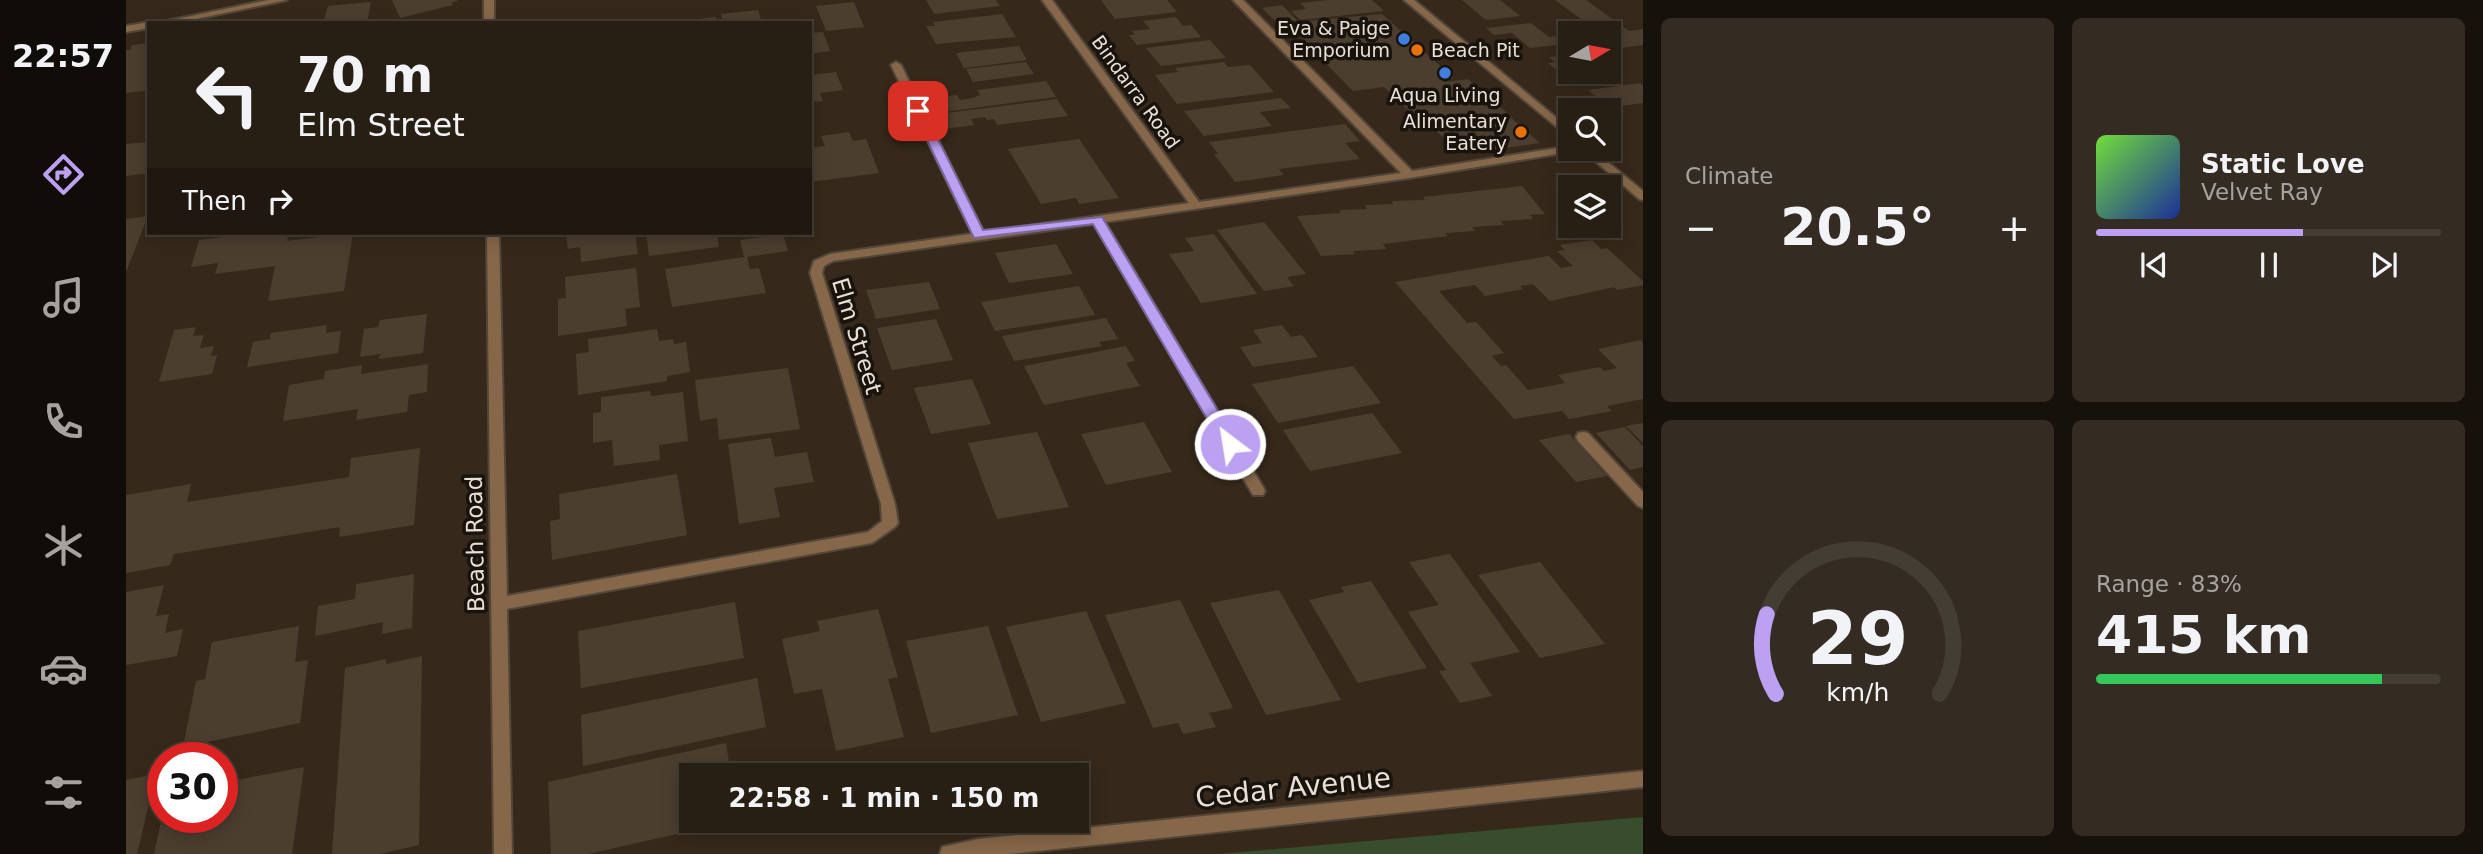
<!DOCTYPE html>
<html lang="en">
<head>
<meta charset="utf-8">
<style>
  :root { --surface:#281f14; --page:#342c22; --text:#f1f3f6; --muted:#a5a2a0; --line:#443d34; --accent:#bca0f2 }
  body { margin:0; font-family:"DejaVu Sans",sans-serif; background:var(--page); color:var(--text); height:100vh; display:flex; flex-direction:column; font-size:26px; white-space:nowrap }
  * { box-sizing:border-box; margin:0 }
  p { font-size:23px; color:var(--muted) }
  .icon { flex:none; width:38px; height:38px; fill:none; stroke:currentColor; stroke-width:2; stroke-linecap:round; stroke-linejoin:round }
  .map { position:relative; flex:1; overflow:hidden }
  .details { display:flex; flex-direction:column; gap:18px; padding:18px; background:#16110b; width:840px }
  .details>* { flex:none }
  .hud { position:absolute; left:21px; top:21px; width:665px; height:214px; border-radius:0px; box-shadow:0 4px 18px #0003,0 0 0 2px var(--line); background:#281f14; color:var(--text); overflow:hidden }
  .needle { width:46px; rotate:80deg }
  .tools { position:absolute; left:1432px; top:21px; display:grid; gap:14px }
  .tools a { display:grid; place-items:center; width:63px; height:63px; border-radius:0px; background:var(--surface); box-shadow:0 4px 18px #0003,0 0 0 2px var(--line); font-size:35px }
  .speed { position:absolute; left:21px; top:742px; display:flex; gap:14px; font-size:35px; font-weight:700; text-align:center }
  .speed>* { display:grid; place-content:center; width:91px; height:91px; border-radius:50%; background:var(--surface); box-shadow:0 4px 18px #0003,0 0 0 2px var(--line); line-height:1 }
  .speed .limit { border:10px solid #d22; background:#fff; color:#111 }
  .pin { position:absolute; display:grid; place-items:center; width:60px; height:60px; color:#fff; margin:-30px; border-radius:14px; box-shadow:0 4px 10px #0006 }
  .me { position:absolute; width:77px; margin:-38px; rotate:329deg; stroke-linejoin:round; filter:drop-shadow(0 0 5px #0008) }
  .turn { display:flex; align-items:center; gap:24px; height:147px; padding:0 35px; font-size:32px }
  .turn .icon { width:91px; height:91px; stroke-width:2.5 }
  .turn b { display:block; font-size:49px; line-height:60px }
  .then { display:flex; align-items:center; height:66px; padding:0 35px; background:#0003; gap:14px; font-size:26px }
  .big { font-size:52px; font-weight:600; line-height:1.1 }
  .details .card { flex:1; display:flex; flex-direction:column; justify-content:center; gap:10px; min-width:0; padding:0 24px; border-radius:10px; background:var(--page) }
  .details .dial { align-items:center; gap:0 }
  .dial svg { height:182px; overflow:visible; fill:none; stroke:var(--line); stroke-width:7; stroke-linecap:round; text-anchor:middle }
  .dial text { fill:var(--text); stroke:none }
  .song { display:flex; align-items:center; gap:21px }
  .cover { width:84px; height:84px; border-radius:10px; background:linear-gradient(135deg,hsl(100 70% 55%),hsl(230 70% 35%)) }
  .played { height:7px; border-radius:4px; background:linear-gradient(90deg,var(--accent) 60%,var(--line) 60%) }
  .keys { display:flex; justify-content:space-around; direction:ltr }
  .heat { display:flex; justify-content:space-between; align-items:center; font-size:38px; direction:ltr }
  .charge { height:10px; border-radius:5px; background:linear-gradient(90deg,#34c759 83%,var(--line) 0) }
  .details .tiles { flex:1; display:grid; gap:18px; grid-template-columns:repeat(2,1fr) }
  .trip { position:absolute; left:553px; top:763px; width:410px; height:70px; border-radius:0px; background:var(--surface); box-shadow:0 4px 18px #0003,0 0 0 2px var(--line); font-weight:600; line-height:70px; text-align:center }
  main { display:flex; flex:1; min-height:0 }
  .tabs { display:flex; flex-direction:column; width:126px; justify-content:space-around; align-items:center; background:#100c08; color:var(--muted) }
  .tabs .icon { width:49px; height:49px }
  .tabs .current { color:var(--accent) }
  .tabs b { font-size:32px; color:var(--text) }
  .map>svg:first-child { display:block }
</style>
</head>
<body>
<main>
<nav class="tabs">
<b>22:57</b>
<svg class="icon current" aria-label="directions" viewBox="0 0 24 24"><path d="M12 3l9 9-9 9-9-9zM9 14v-3h6M13 9l2 2-2 2"/></svg>
<svg class="icon" aria-label="music" viewBox="0 0 24 24"><path d="M9 18V5l10-2v13"/><circle cx="6" cy="18" r="3"/><circle cx="16" cy="16" r="3"/></svg>
<svg class="icon" aria-label="phone" viewBox="0 0 24 24"><path d="M5 4h4l2 5-3 2q2 4 5 5l2-3 5 2v4C11 20 4 13 5 4z"/></svg>
<svg class="icon" aria-label="climate" viewBox="0 0 24 24"><path d="M12 3v18M4 7l16 10M4 17L20 7"/></svg>
<svg class="icon" aria-label="car" viewBox="0 0 24 24"><path d="M5 17H2v-5l4-1 3-4h7l3 4 3 1v5h-3M9 17h6M6 11h13"/><circle cx="7" cy="17" r="2"/><circle cx="17" cy="17" r="2"/></svg>
<svg class="icon" aria-label="filters" viewBox="0 0 24 24"><path d="M4 7h16M4 17h16"/><circle cx="9" cy="7" r="2"/><circle cx="15" cy="17" r="2"/></svg>
</nav>
<div class="map">
<svg width="1517" height="854" viewBox="0 0 1517 854">
  <rect width="100%" height="100%" fill="#36291b"/>
  <path fill="#374d2c" d="M1517,817v37h-426z"/>
  <path fill="#4c3e2f" d="M266,0h65v1l-5,1 1,3 -53,13z
    M800,0h70l4,6 -66,8z
    M975,0h66l10,12 -62,7z
    M1202,0h44l12,11 -84,9 -9,-9 15,-2 -6,-6z
    M1336,0h38l20,16 -34,4z
    M1429,0h31l43,31 14,-2v16l-23,3 -12,-9v-6h-8z
    M245,2l-4,21h-44l5,-17z
    M728,2l10,25 -38,4 -10,-25z
    M1156,5l16,16 -21,2 -15,-15z
    M632,10l4,13h-38l-3,-9z
    M876,14l14,23 -80,7 -10,-18h9l-2,-4z
    M1256,14l72,64 -12,1 3,3 23,-3 39,34 -83,12 -40,-38 -31,4 -67,-68z
    M590,17l1,6h-38v-2z
    M1050,17l7,9 8,-1 10,12 -64,8 -8,-10h6l-3,-4 18,-2 -7,-8z
    M1405,23l18,14 6,-1 9,8 -34,4 -18,-15 -18,2 -8,-7z
    M697,32l7,19 -20,3v-21z
    M1084,40l16,18 -65,8 -15,-18z
    M23,43v37l-4,11 -19,2v-43h4l2,-5z
    M893,46l8,14 -63,8 -8,-15z
    M1444,55v17l35,1 -32,4 -4,-3 -7,1 -14,-12 7,-1 -6,-5z
    M900,62l8,12 -61,8 -7,-13z
    M1098,62l4,5 22,-2 24,27 -97,12 -22,-29 23,-3 -3,-4z
    M710,72l7,18 -23,3 3,8 -13,1v-27z
    M920,81l10,16 -120,16 -7,-15 28,-3 3,5 13,-2 7,-3 -3,-5z
    M1514,83l3,3v17l-24,3 -7,-6 -10,1 -14,-11z
    M1155,98l10,10 -31,4 12,14 -68,10 -20,-25z
    M931,99l11,17 -71,9 -3,-6 -7,1 -2,-3 -14,2 3,6 -29,4 -7,-15z
    M1382,115l32,28 -79,11 -30,-28z
    M1219,124l15,17 -15,2 15,16 -81,10 5,6 -49,7 -21,-28h4l-9,-12z
    M723,132l4,9 13,-2 13,34 -69,9v-34l15,-2 -4,-10z
    M953,139l40,59 -40,6 -3,-6 -35,6 -33,-55z
    M23,142v31l-23,3v-32z
    M1396,186l23,28 -15,1 3,4 -33,2 4,4 -32,2 3,4 -30,2 3,3 -65,8 3,5 -33,2 2,3 -34,2 -24,-40 44,-3 -2,-3 28,-1 -2,-4 28,-1 -1,-3 33,-1 -2,-3z
    M22,216l-22,56v-53z
    M1138,222l42,52 -19,3 7,9 -30,5 -47,-61z
    M132,233h31l-2,8 66,-8 -9,58 -76,10 7,-35 -60,8 3,-11 -27,4 8,-27z
    M440,233h69l3,21 -57,8 -1,-15 -12,2z
    M520,233h71l2,14 -70,9z
    M657,234l5,17 -41,6 3,12 9,-1 7,25 -94,14 -7,-38 79,-12 -4,-17z
    M1088,234l43,60 -56,9 -32,-49 25,-3 -9,-13z
    M1466,240l9,9 6,-1 36,33v4l-26,5 -3,-3 -64,14 -17,-17 -13,2 3,3 -38,7 -10,-11 -36,6 28,32 9,-1 28,31 -12,3 9,10 5,-1 22,25 37,-7 -7,-8 42,-8 4,4 13,-3 -19,-19 43,-9 2,3v56l-36,7 5,5 -43,8 -7,-8 -48,8 -119,-137 154,-26 12,12 12,-2 -16,-15 8,-1 -5,-5z
    M930,244l17,30 -64,9 -14,-30z
    M510,268l4,39 -15,2 2,17 -69,10v-37l8,-1 -1,-21z
    M803,282l11,27 -64,10 -10,-29z
    M953,286l16,29 -100,16 -14,-29z
    M301,314l-4,39 -44,6 1,-5 -20,3 4,-28 14,-2 2,-7z
    M980,318l12,21 -19,3 3,4 -88,15 -12,-25z
    M810,319l17,41 -61,10 -15,-42z
    M201,325l-1,8 15,-2 -3,22 -91,14 6,-25 17,-3 1,-6z
    M1156,325l9,12 11,-2 16,22 -65,10 -13,-20 22,-4 -9,-13z
    M70,327l-3,9 11,-1 -4,13 14,-2 -3,10 6,-1 -5,19 -53,8 15,-52z
    M531,329l2,12 14,-2 1,5 12,-2 4,30 -23,4v5l-89,14 -2,-41 13,-2 -1,-13z
    M1000,346l9,15 -9,2 14,23 -96,19 -20,-39z
    M302,364l-1,28 -18,3 -2,17 -51,8 2,-11 -75,12 6,-36 35,-6 1,-8 37,-6 -1,9z
    M1227,366l28,37 -103,20 -26,-39z
    M662,368l12,61 -81,11 -2,-22 -17,3 -5,-41z
    M846,379l19,45 -60,10 -17,-46z
    M524,391l1,5 32,-4 5,49 -29,4 1,15 -46,6 -2,-26 -19,3v-30l8,-1v-15z
    M1246,413l30,40 -92,18 -27,-41z
    M1018,422l28,50 -66,13 -25,-51z
    M1517,423v20l-17,-17z
    M1499,427l18,19v21l-13,3 -34,-37z
    M911,432l32,75 -72,12 -29,-76z
    M1443,434l38,42 -31,6 -37,-42z
    M645,438l4,19 32,-5 7,30 -40,6 6,29 -41,7 -11,-80z
    M294,448l-6,77 -75,12 1,-10 -166,27 -4,11 -44,8v-78l65,-11 -4,18 162,-25 2,-19z
    M551,474l10,61 -135,25 -2,-39 10,-2 -1,-25z
    M1324,554l70,98 -50,11 22,33 -32,7 -21,-32 7,-1 -38,-58 31,-7 -30,-43z
    M1414,562l65,82 -65,14 -62,-83z
    M288,574l-2,54 -30,6 1,-12 -68,14 3,-30 37,-7 1,-15z
    M1245,581l56,87 -69,15 -49,-83 35,-8 -3,-5z
    M38,585l-8,31 13,-2 -4,19 18,-4 -6,27 -51,9v-73z
    M1153,590l62,110 -75,15 -56,-112z
    M1054,600l53,108 -24,5 7,14 -33,7 -5,-11 -25,5 -48,-113z
    M609,602l9,56 -163,30 -3,-57z
    M752,609l20,68 -10,2 16,58 -68,14 -14,-62 -28,5 -12,-55 38,-8 -3,-10z
    M960,611l40,92 -85,19 -35,-95z
    M173,626l-4,36 13,-2 -8,63 -117,24 13,-66 9,-2 7,-37z
    M862,626l30,89 -87,18 -25,-92z
    M296,656l-3,189 -40,9h-47l13,-186 41,-9v5z
    M631,678l9,49 -183,39 -2,-51z
    M600,743l5,32h-40v46l39,1 -142,32h-37l-3,-72z
    M178,767l-12,87h-138l8,-37h60v-34z
    M30,774l-19,80h-11v-74z"/>
  <g fill="none" stroke-linecap="round" stroke-linejoin="round">
    <defs>
      <path id="service" d="M770,62l5,3 84,170 -2,3 -4,1 -6,-4 -82,-170z
        M1457,432l5,1 55,59v16l-5,-2 -60,-65 -2,-4 2,-4z"/>
      <path id="minor" d="M142,0h19l-110,23h-20z
        M358,0h10v23h-10z
        M916,0h10l147,202 202,-29 -168,-173h10l169,171 158,-25v3h5l-5,3 -161,26 -304,44 158,265 2,4 -2,4h-10l-159,-271 -261,37 -9,5 -2,7 73,231 3,19 -3,4 -23,16 -365,66 5,245h-18l-7,-621h12l8,363 361,-64 14,-11 -1,-17 -71,-231 4,-12 16,-7 359,-51z
        M23,22l2,1h-2v5l-23,4v-6z"/>
      <path id="tertiary" d="M1278,0h10l156,129v9z
        M1455,149h11l51,42v9l-4,-1z
        M1517,771v16l-635,67h-68l2,-7 36,-8z"/>
    </defs>
    <use href="#service" stroke="#524639" stroke-width="4"/>
    <use href="#minor" stroke="#524639" stroke-width="4"/>
    <use href="#tertiary" stroke="#524639" stroke-width="4"/>
    <use href="#service" fill="#866749" fill-rule="evenodd"/>
    <use href="#minor" fill="#866749" fill-rule="evenodd"/>
    <use href="#tertiary" fill="#866749" fill-rule="evenodd"/>
  </g>
  <path fill="#bca0f2" stroke="#7a689d" stroke-width="2" d="M788,108l10,3 59,119 119,-13 133,222 3,5 -3,4h-11l-131,-224 -119,14 -61,-127z"/>
  <g fill="#3f7fe0" stroke="#19130d" stroke-width="2.5">
    <circle cx="1278" cy="39" r="7"/>
    <circle cx="1319" cy="73" r="7"/>
  </g>
  <g fill="#e8710a" stroke="#19130d" stroke-width="2.5">
    <circle cx="1291" cy="50" r="7"/>
    <circle cx="1395" cy="132" r="7"/>
  </g>
  <g text-anchor="middle" stroke-width="7" stroke-linejoin="round" paint-order="stroke">
    <g font-size="19" fill="#e8dfd6" stroke="#19130d" text-anchor="end">
      <text x="1264" y="35">Eva &amp; Paige<tspan x="1264" dy="22">Emporium</tspan></text>
      <text x="1305" y="57" text-anchor="start">Beach Pit</text>
      <text x="1319" y="102" text-anchor="middle">Aqua Living</text>
      <text x="1381" y="128">Alimentary<tspan x="1381" dy="22">Eatery</tspan></text>
    </g>
    <g font-size="19" fill="#e8dfd6" stroke="#19130d">
      <text transform="translate(1010 92) rotate(54)" y="7">Bindarra Road</text>
    </g>
    <g font-size="23" fill="#e8dfd6" stroke="#19130d">
      <text transform="translate(731 336) rotate(73)" y="8">Elm Street</text>
      <text transform="translate(349 544) rotate(-91)" y="8">Beach Road</text>
    </g>
    <g font-size="28" fill="#e8dfd6" stroke="#19130d">
      <text transform="translate(1167 787) rotate(-6)" y="10">Cedar Avenue</text>
    </g>
  </g>
</svg>
<div class="tools">
<a><svg class="needle" viewBox="-14 -14 28 28"><path d="M0-13l5 13h-10z" fill="#e53935"/><path d="M0 13l5-13h-10z" fill="#a5a2a0"/></svg></a>
<a><svg class="icon" aria-label="search" viewBox="0 0 24 24"><circle cx="10" cy="10" r="6"/><path d="M15 15l6 6"/></svg></a>
<a><svg class="icon" aria-label="layers" viewBox="0 0 24 24"><path d="M12 4l9 5-9 5-9-5zM3 14l9 5 9-5"/></svg></a>
</div>
<div class="speed"><div class="limit">30</div></div>
<div class="pin" style="left:792px;top:111px;background:#d93025"><svg class="icon" aria-label="arrive" viewBox="0 0 24 24"><path d="M6 21V4h12l-3 4 3 4H6"/></svg></div>
<svg class="me" style="left:1104px;top:444px" viewBox="-20 -20 40 40"><circle r="17" fill="#bca0f2" stroke="#fff" stroke-width="3"/><path d="M0-11L8 9 0 5-8 9z" fill="#fff"/></svg>
<div class="trip">22:58 · 1 min · 150 m</div>
<div class="hud">
<div class="turn"><svg class="icon" aria-label="left" viewBox="0 0 24 24"><path d="M17 20v-9H6M10 6l-5 5 5 5"/></svg><div><b>70 m</b>Elm Street</div></div>
<div class="then">Then<svg class="icon" aria-label="right" viewBox="0 0 24 24"><path d="M7 20v-9h11M14 6l5 5-5 5"/></svg></div>
</div>
</div>
<section class="details">
<div class="tiles">
<div class="card"><p>Climate</p>
<div class="heat"><a>−</a><b class="big">20.5°</b><a>+</a></div>
</div>
<div class="card">
<div class="song"><i class="cover"></i><div><b>Static Love</b><p>Velvet Ray</p></div></div>
<div class="played"></div>
<div class="keys"><svg class="icon" aria-label="previous" viewBox="0 0 24 24"><path d="M18 5L8 12l10 7zM5 5v14"/></svg><svg class="icon" aria-label="pause" viewBox="0 0 24 24"><path d="M8 5v14M16 5v14"/></svg><svg class="icon" aria-label="next" viewBox="0 0 24 24"><path d="M6 5l10 7-10 7zM19 5v14"/></svg></div>
</div>
<div class="card dial"><svg viewBox="0 0 100 80">
<path d="M14 69A42 42 0 1 1 86 69"/>
<path d="M14 69A42 42 0 0 1 10 34" stroke="#bca0f2"/>
<text x="50" y="56" font-size="32" font-weight="700">29</text>
<text x="50" y="72" font-size="11">km/h</text>
</svg></div>
<div class="card"><p>Range · 83%</p><b class="big">415 km</b><div class="charge"></div></div>
</div>
</section>
</main>
</body>
</html>
